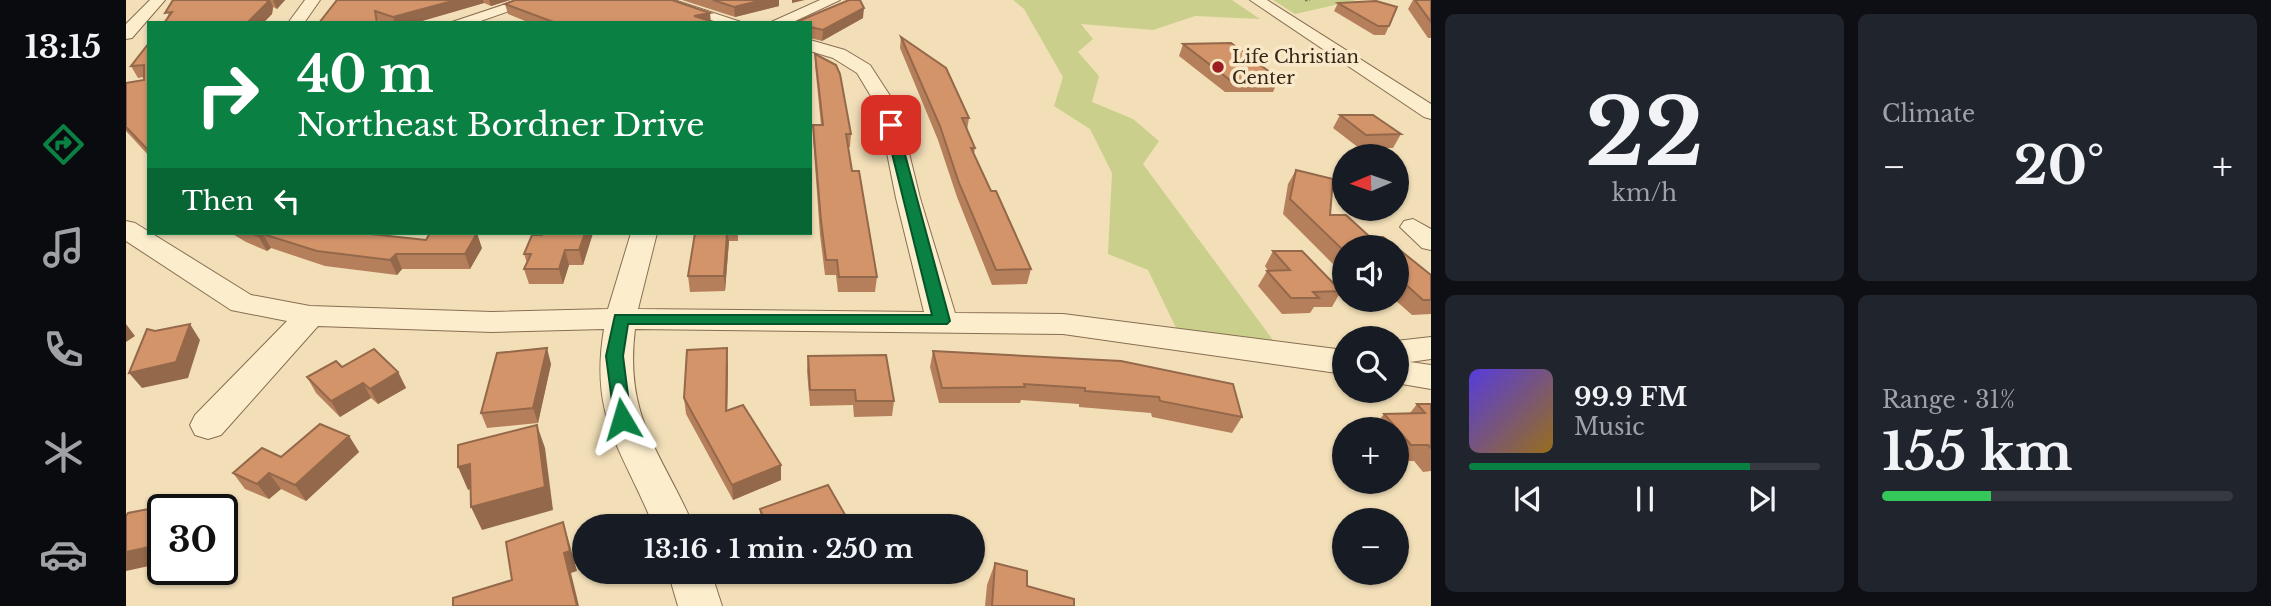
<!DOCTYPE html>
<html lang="en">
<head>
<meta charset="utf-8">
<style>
  :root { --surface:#171b24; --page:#20242c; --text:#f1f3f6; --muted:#9ea1a6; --line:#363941; --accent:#0b8043 }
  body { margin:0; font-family:"Libre Baskerville",serif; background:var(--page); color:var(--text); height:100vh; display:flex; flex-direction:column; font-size:26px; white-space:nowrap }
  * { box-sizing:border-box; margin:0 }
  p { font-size:23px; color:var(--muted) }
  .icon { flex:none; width:38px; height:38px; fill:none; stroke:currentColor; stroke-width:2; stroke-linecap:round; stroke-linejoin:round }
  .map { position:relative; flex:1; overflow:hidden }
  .panel { display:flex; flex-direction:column; gap:14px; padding:14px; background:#0d0f14; width:840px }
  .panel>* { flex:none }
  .top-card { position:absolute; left:21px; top:21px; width:665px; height:214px; border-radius:0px; box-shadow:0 2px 5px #0004; background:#0b8043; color:#fff; overflow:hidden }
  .needle { width:46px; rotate:268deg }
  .tools { position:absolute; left:1206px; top:144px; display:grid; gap:14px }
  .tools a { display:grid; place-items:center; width:77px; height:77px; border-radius:50%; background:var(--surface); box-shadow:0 2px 5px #0004; font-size:35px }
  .speed { position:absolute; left:21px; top:494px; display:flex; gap:14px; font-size:35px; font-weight:700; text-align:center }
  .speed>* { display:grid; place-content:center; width:91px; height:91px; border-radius:50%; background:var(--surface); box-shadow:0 2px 5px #0004; line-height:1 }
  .speed .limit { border:4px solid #111; border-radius:10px; background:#fff; color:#111 }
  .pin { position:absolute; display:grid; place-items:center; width:60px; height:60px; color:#fff; margin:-30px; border-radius:14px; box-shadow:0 4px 10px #0006 }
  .me { position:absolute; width:77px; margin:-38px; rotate:353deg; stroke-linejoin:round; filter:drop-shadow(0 0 5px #0008) }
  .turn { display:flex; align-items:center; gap:24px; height:147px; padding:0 35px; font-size:32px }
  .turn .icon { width:91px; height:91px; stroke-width:2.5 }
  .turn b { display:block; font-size:49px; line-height:60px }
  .then { display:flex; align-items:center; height:66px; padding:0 35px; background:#0003; gap:14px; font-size:26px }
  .big { font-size:52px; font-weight:800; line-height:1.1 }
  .panel .tile { flex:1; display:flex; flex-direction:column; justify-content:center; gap:10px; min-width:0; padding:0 24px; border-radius:10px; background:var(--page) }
  .panel .dial { align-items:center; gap:0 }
  .dial b { font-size:91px; line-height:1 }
  .song { display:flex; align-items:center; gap:21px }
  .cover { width:84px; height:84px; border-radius:10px; background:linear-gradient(135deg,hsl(250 70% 55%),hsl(40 70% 35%)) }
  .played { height:7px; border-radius:4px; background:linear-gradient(90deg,var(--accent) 80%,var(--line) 80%) }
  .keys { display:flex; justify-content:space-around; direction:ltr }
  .heat { display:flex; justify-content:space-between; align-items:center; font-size:38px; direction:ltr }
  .charge { height:10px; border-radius:5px; background:linear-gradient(90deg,#34c759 31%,var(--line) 0) }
  .panel .tiles { flex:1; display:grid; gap:14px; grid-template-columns:repeat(2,1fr) }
  .trip { position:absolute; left:446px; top:514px; width:413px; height:70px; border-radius:35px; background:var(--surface); box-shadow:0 2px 5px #0004; font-weight:800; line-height:70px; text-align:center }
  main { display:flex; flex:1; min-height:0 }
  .menu { display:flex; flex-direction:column; width:126px; justify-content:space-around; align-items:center; background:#090b0e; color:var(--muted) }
  .menu .icon { width:49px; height:49px }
  .menu .current { color:var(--accent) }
  .menu b { font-size:32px; color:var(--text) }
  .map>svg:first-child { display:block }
</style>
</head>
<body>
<main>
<nav class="menu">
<b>13:15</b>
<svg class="icon current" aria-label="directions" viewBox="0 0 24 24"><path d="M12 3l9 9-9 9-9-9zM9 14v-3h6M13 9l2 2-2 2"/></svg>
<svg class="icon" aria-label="music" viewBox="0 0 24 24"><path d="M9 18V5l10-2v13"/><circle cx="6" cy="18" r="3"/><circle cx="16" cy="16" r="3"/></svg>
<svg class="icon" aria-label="phone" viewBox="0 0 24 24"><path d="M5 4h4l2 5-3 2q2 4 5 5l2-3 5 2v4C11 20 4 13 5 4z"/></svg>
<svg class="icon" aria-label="climate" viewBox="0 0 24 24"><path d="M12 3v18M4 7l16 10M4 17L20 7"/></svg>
<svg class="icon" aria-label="car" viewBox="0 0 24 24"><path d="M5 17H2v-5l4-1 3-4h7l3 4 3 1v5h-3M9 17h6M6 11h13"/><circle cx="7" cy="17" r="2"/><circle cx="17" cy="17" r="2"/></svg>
</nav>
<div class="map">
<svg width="1305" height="606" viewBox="0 0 1305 606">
  <rect width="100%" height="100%" fill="#f2dfb8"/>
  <path fill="#cad08c" d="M887,0h219l28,19 -65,-3 -42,14 -72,-6 12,15 -15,13 21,24 -7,26 41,17 26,22 -16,23 138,187 -102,-17 -31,-64 -40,-16 4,-81 -22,-44 -36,-23 9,-29 -39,-68z
    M1147,0h84l-62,14z"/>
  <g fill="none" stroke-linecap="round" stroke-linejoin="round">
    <defs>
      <path id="minor" d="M24,0h15l-33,38 -6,1v-15z
        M179,0h15l-16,23h-16z
        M392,0h23l-66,23h-26z
        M525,0h23l70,23h-26z
        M694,0h20l-49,23h-22z
        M1124,0h17l164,104v15l-7,-2z
        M684,40l35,10 25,15 28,43 22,90 35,115 108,1 281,36v24l-281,-40 -428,-5c-11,89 26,122 59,198h-40c-31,-77 -65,-108 -50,-198l-112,3 -174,-6 -97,109 -13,4 -13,-4 -5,-10 5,-10 92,-94 -56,-11 -105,-69v-20l9,2 116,72 59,11 182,6 116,-3 23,-76h26l-19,76 286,3 -28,-114 -18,-90 -21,-35 -24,-15 -23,-7z
        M1287,219l18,10v21l-9,-2 -22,-21 4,-6z
        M1305,337v22l-21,3 21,3v24l-35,-6v-42z
        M542,572h43l11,34h-44z"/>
    </defs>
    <use href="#minor" stroke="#896e52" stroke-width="2"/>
    <path stroke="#896e52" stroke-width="2.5" stroke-dasharray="2.5 2" stroke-linecap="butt" d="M1179,0h5"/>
    <use href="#minor" fill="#fcedcc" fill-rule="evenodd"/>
  </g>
  <path fill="#b67f5b" d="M47,0h112l-8,9 -4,-2 -1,7 -9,9h-99l3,-5z
    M211,0h173l-19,6 -7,-3 -69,20h-32z
    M556,0h97v6l-44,11z
    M1287,0h18v38h-3l-20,-29z
    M1212,3l51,23 -4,9h-11l-40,-24z
    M379,4l205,17 7,2h-187l-22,-9z
    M737,18l-41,23 -12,-3v-15z
    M775,37l68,81 -2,12 8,18 -1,6 17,37 40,78 -4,15 -35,1 -35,-88 -19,-57 -38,-92z
    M23,43v113l-23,-25v-48l18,-3v-3l-6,1 -7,-12z
    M1057,44l96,35 -6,13h-48l-46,-36z
    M689,54l36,80 -1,13h-2l4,24 25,106 -2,15h-37l-2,-17h-11l-5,-40 -7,-97v-13h8l-6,-60z
    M1214,115l61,19 -8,14h-34l-26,-20z
    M1170,170l34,45 40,22 -26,10v21h-7l-54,-54 5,-30z
    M105,233h130l121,15 -12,21h-68l-5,6 -72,-9 -54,-18 -4,3 -21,-9z
    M417,233h50l-10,32h-14l-6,19h-34l-5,-15 3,-6 -3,-9z
    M569,233h43v8h-9l-4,50 -35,1 -2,-16z
    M1270,247l35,28v39l-19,1 -18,-16h2z
    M1147,251l68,40 -9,16h-18l-4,6 -28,1 -24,-28 9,-15h1l-3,-5z
    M807,351l188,10 121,56 -10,16 -80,-16 -1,-4 -72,-6v-3l-58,-4 -1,3h-81l-9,-36z
    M682,356l86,45 -2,15 -38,1 -1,-12 -43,1 -3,-35z
    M425,364l-13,59 -51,5 -6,-15z
    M602,364l-1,47 54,69 -48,20 -47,-86 -2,-16z
    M216,367l56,5 8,16 -28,16 -7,-6 -31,19 -24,-24 -9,-16z
    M1291,404h14v67l-8,1 -9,-11h-18v-32h-24l12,-15 26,-1z
    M223,436l10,16 -53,49 -25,-12 -12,10 -24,-10 -12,-16 48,-16z
    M634,509l92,18h-91z
    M869,563l32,23 47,20h-89l2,-21z"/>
  <path fill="#94684a" d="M142,0h2l3,7 -1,7 -9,9h-16z
    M147,0h12l-8,9z
    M330,0h27l1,3 -69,20h-20l-2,-6z
    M363,0h21l-19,6z
    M637,0h16v6l-44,11 -1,-10z
    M666,0h13l-13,3z
    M738,8l-1,10 -41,23 1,-11z
    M584,13l1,10 -17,-7z
    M351,233l5,15 -12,21 -5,-15z
    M459,233h8l-10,32 -4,-15z
    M601,233l2,8 -4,50 -1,-15z
    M137,234l8,14 -4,3 -9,-15z
    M439,250l4,15 -6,19 -4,-15z
    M270,254l6,15 -5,6 -7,-15z
    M0,324l9,12 -9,6z
    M64,324l10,16 -12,38 -46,10 -13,-15z
    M421,348l4,16 -13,59 -5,-15z
    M601,348l1,16 -1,63 -1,-16z
    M272,372l8,16 -28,16 -8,-15z
    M237,383l8,15 -31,19 -9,-16z
    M411,425l8,23 8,62 -71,20 -11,-23z
    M223,436l10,16 -53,49 -11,-16z
    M344,464l10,22 -12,4 -10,-23z
    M655,465v15l-48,20 -1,-15z
    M143,473l12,16 -12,10 -12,-15z
    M79,498l9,11h-14z
    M437,522l6,20 8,29 -6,2 8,33h-2l-13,-53z
    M37,544v19l-37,8v-19z"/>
  <path fill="#d4946a" stroke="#94684a" stroke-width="2" d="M47,0h95l-1,3 -20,20h-83l8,-11 -7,1z
    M211,0h119l-63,17 -18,-6 2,12h-58z
    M389,0h157l38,13 -16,3 23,7h-161l-51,-19z
    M587,0h50l-29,7z
    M723,0h11l4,8 -41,22 -13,-3v-4h-16z
    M1289,0h16v22z
    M1250,1l21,6 -8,19h-11l-40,-23z
    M775,37l45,31 23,50h-7l13,30h-4l20,43h5l35,78 -35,1 -37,-87 -19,-57z
    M23,43v108l-23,-24v-44l18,-3v-15l-13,1z
    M1105,43l48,36 -49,1 -47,-36z
    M689,54l21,11 4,9 11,60h-5l6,37h7l18,106h-38l-2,-17h-11l-5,-39 -8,-96h10z
    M1214,115h33l28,19 -35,1z
    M1170,170l37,9 -3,36h16l24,22h13l13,10h-52v4l-54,-52z
    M124,233h111l65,7 4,-7h47l-12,21h-69l-6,6 -73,-9 -54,-17 -5,2z
    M417,233h42l-6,17h-14l-6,19h-35l7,-15h-7l8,-19h10z
    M569,233h32l-3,43h-36z
    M1270,247l35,28v25h-8l-20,-18 -7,-1z
    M1147,251h29l39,40 -28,1 6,6h-28l-24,-27 23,-1z
    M64,324l-14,38 -47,11 18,-44 8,2z
    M421,348l-14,60 -52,5 16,-60z
    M601,348l-1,63 17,-6 38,60 -49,20 -48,-87 3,-48z
    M248,349l24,23 -28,17 -7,-6 -32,18 -24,-24 29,-16 6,6z
    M807,351l188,10 112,23 9,33 -82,-16 -1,-4 -74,-6v-3l-61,-4 1,3 -83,1z
    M760,355l8,46h-38l-1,-11h-45l-2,-34z
    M1291,404h14v44l-3,-3h-17l-27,-31 41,-1z
    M194,424l29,12 -54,49 -26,-12 -12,11 -24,-11 29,-25 19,9z
    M411,425l8,62 -74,20 -1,-43 -12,3v-22z
    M702,485l24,42h-85l-7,-18z
    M79,498l-5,11h-37v35l-37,8v-36l2,-3z
    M437,522l7,29 -6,2 13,53h-124v-8l59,-18 -6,-38z
    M869,563l32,8v15l47,13v7h-82z"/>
  <path fill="#0b8043" stroke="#07532c" stroke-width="2" d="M765,122l6,3 53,196 -3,3h-319l-5,32 8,63 -2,5h-14l-9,-68 9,-41h317l-47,-190z"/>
  <circle fill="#9d1d21" stroke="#f9e9c8" stroke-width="2.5" cx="1092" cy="67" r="7"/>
  <g text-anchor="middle" stroke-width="7" stroke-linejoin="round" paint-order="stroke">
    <g font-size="18" fill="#362619" stroke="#f9e9c8" text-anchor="start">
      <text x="1106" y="63">Life Christian<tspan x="1106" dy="21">Center</tspan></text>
    </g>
  </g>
</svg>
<div class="tools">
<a><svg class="needle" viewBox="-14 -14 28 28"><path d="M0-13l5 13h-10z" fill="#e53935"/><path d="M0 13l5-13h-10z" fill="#9ea1a6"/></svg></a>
<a><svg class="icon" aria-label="sound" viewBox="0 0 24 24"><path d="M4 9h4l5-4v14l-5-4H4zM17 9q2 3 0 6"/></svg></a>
<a><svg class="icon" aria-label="search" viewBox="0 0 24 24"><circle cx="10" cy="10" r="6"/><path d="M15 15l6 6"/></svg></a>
<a>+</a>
<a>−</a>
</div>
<div class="speed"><div class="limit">30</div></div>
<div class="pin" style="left:765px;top:125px;background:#d93025"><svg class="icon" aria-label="arrive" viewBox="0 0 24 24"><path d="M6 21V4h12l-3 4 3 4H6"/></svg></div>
<svg class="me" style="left:496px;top:419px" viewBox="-20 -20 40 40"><path d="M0-17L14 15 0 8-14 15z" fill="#0b8043" stroke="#fff" stroke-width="4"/></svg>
<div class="trip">13:16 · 1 min · 250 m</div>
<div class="top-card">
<div class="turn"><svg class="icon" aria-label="right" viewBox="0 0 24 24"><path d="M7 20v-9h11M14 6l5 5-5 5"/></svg><div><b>40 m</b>Northeast Bordner Drive</div></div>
<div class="then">Then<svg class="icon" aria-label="left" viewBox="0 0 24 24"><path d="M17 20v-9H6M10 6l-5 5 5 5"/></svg></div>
</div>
</div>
<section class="panel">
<div class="tiles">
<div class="tile dial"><b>22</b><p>km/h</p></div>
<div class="tile"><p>Climate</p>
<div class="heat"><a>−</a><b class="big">20°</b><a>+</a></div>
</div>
<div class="tile">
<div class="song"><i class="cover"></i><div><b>99.9 FM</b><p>Music</p></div></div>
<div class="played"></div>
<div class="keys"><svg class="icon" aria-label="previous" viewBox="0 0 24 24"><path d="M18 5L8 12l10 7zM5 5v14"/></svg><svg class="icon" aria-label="pause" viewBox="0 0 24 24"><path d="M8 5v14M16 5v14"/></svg><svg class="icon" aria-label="next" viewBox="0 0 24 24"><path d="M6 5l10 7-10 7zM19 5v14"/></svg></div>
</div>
<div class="tile"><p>Range · 31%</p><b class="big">155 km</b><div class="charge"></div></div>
</div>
</section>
</main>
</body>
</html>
